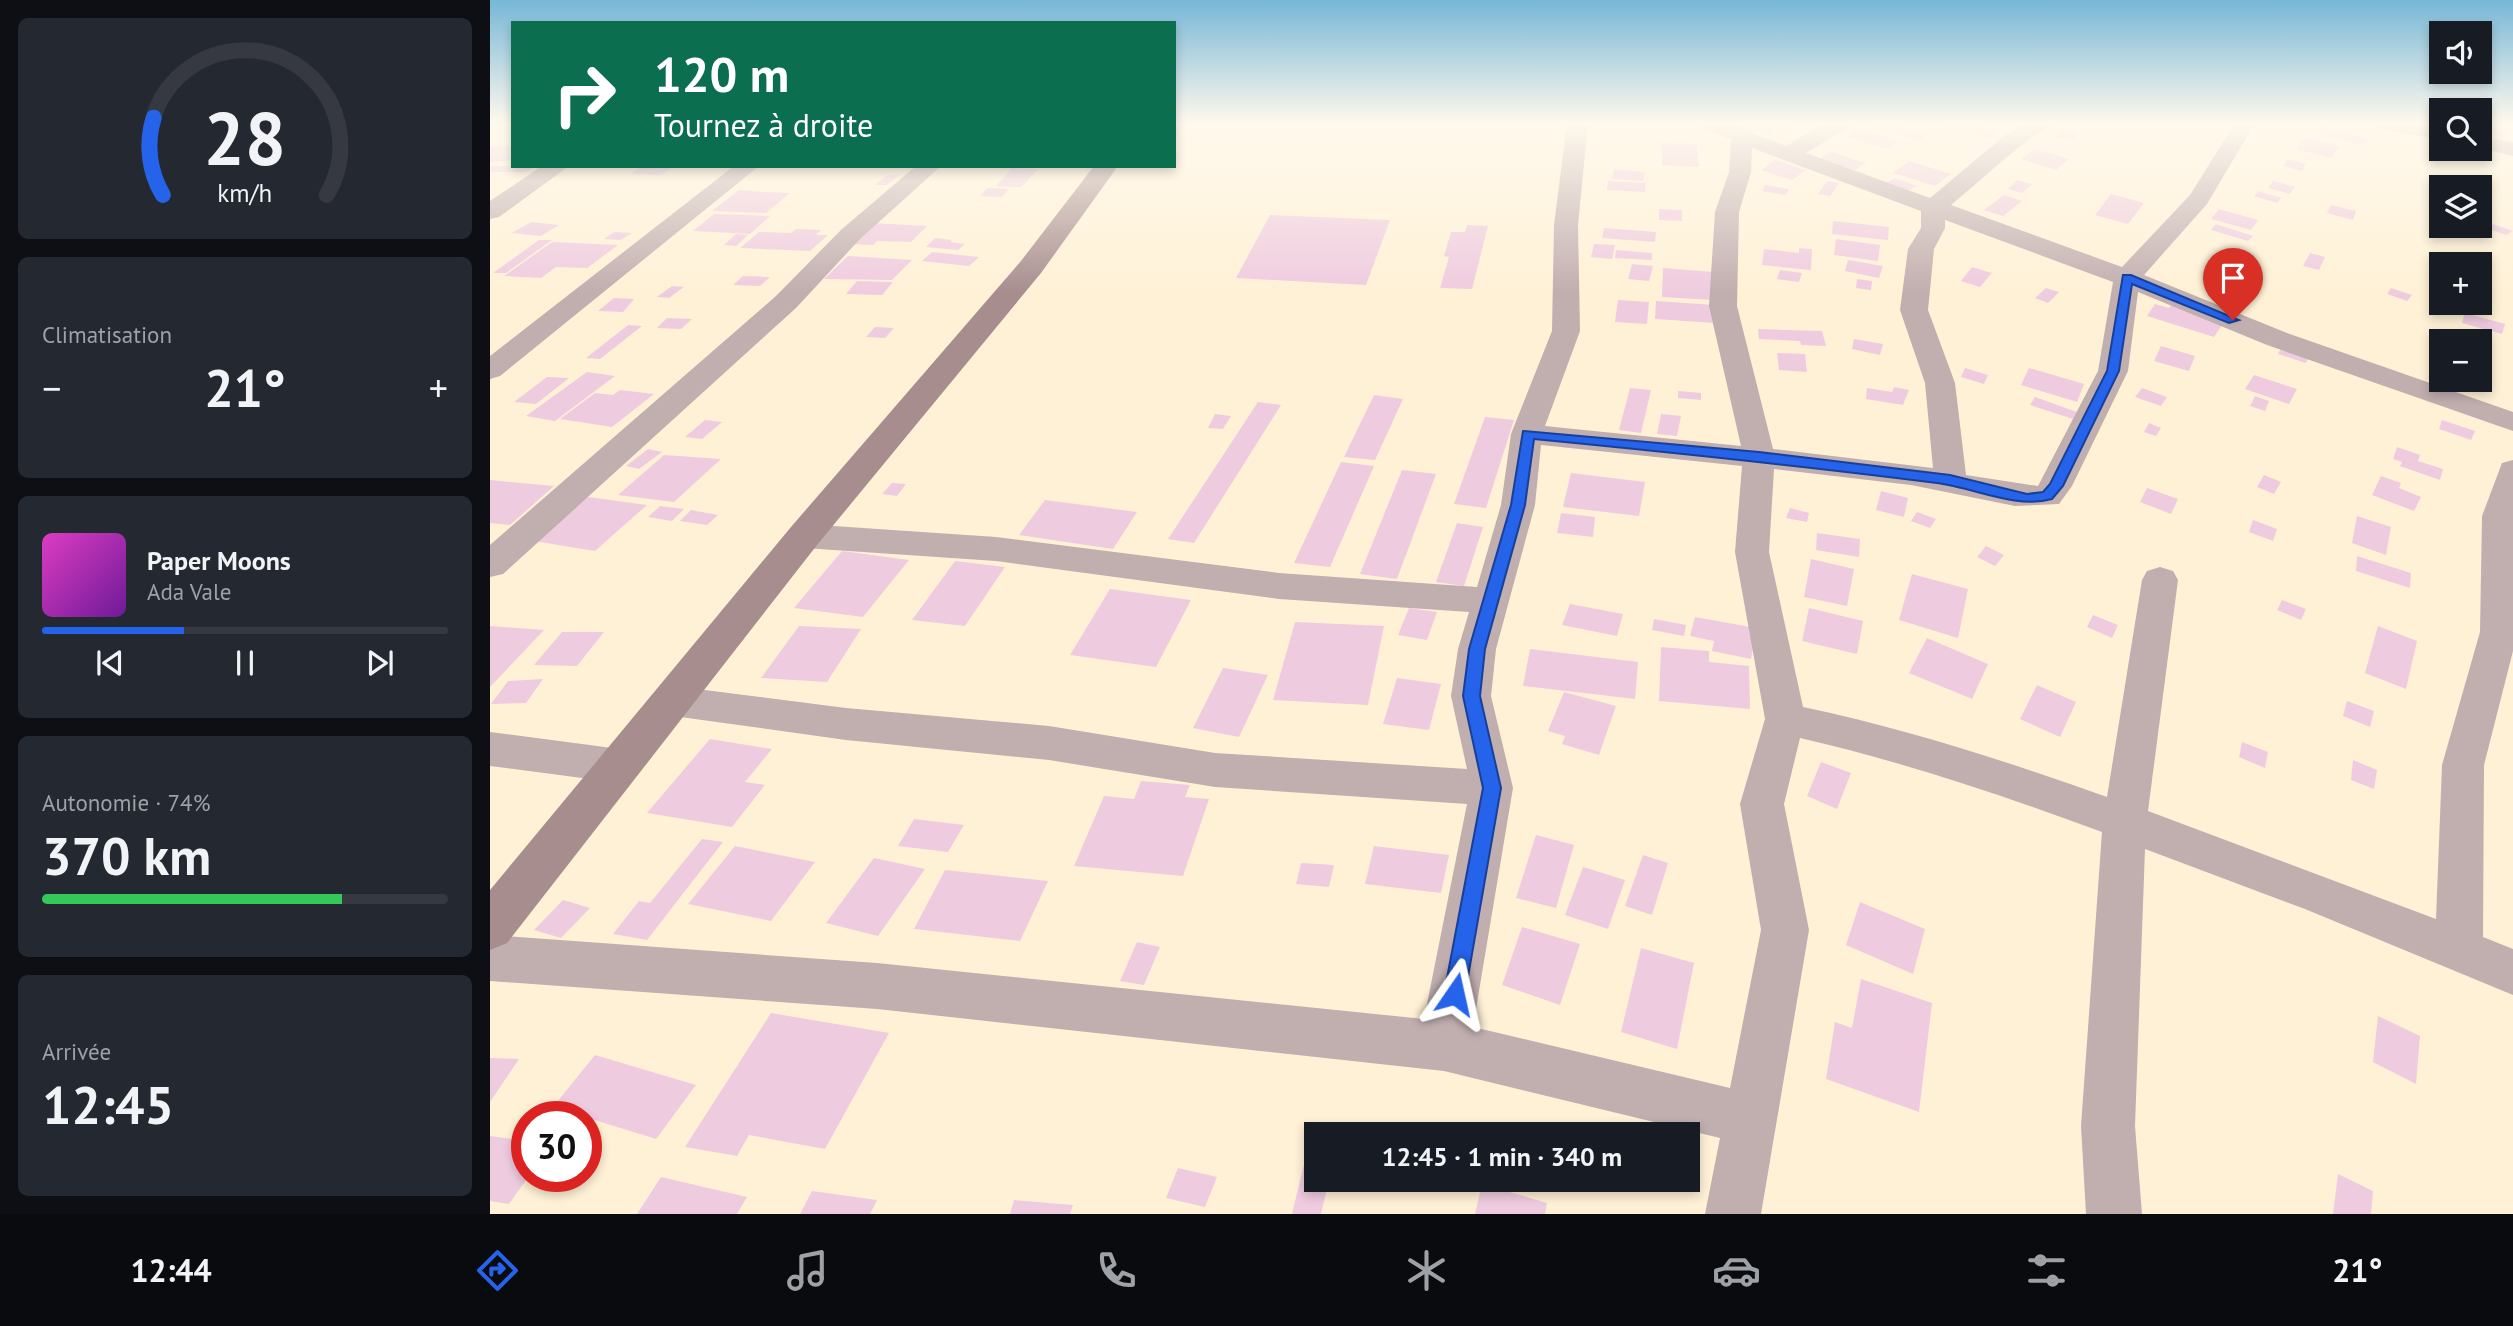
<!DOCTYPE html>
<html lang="fr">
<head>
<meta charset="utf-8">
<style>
  :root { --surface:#171b24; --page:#242831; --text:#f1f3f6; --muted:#9ea1a6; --line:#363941; --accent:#2563eb }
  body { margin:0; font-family:"PT Sans",sans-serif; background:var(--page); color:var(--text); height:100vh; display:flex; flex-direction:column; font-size:26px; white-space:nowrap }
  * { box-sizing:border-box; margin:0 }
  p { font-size:23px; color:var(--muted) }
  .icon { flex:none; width:38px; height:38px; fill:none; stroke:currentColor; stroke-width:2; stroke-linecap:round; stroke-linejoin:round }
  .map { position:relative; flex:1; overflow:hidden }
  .panel { display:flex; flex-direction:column; gap:18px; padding:18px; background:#0d0f14; width:490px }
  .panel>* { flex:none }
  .guide { position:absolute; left:21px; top:21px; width:665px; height:147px; border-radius:0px; box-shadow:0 4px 10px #0003; background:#0b6e4f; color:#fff; overflow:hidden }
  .fabs { position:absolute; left:1939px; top:21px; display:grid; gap:14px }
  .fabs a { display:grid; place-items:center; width:63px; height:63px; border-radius:0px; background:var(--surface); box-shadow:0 4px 10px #0003; font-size:35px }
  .speed { position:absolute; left:21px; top:1101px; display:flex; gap:14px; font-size:35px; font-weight:700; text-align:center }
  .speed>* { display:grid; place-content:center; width:91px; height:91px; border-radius:50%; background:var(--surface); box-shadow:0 4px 10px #0003; line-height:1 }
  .speed .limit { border:10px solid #d22; background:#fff; color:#111 }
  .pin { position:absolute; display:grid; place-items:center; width:60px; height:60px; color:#fff; margin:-72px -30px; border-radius:50% 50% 50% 0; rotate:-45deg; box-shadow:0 0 7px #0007 }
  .pin .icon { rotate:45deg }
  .me { position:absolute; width:77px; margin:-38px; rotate:11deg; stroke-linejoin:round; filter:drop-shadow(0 0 5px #0008) }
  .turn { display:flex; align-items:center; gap:24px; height:147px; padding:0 28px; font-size:32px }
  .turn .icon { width:91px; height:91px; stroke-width:2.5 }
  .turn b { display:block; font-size:49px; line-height:60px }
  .big { font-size:52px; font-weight:800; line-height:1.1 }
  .panel .widget { flex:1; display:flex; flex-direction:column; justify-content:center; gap:10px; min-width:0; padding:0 24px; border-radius:10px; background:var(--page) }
  .panel .dial { align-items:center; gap:0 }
  .dial svg { height:182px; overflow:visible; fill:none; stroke:var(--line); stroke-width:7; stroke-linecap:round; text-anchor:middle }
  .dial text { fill:var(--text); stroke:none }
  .song { display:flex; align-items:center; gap:21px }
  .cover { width:84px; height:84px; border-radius:10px; background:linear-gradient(135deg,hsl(310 70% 55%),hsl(280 70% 35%)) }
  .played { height:7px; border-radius:4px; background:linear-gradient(90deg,var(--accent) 35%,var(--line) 35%) }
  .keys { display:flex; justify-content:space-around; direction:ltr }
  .heat { display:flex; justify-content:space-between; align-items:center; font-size:38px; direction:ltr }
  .charge { height:10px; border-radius:5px; background:linear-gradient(90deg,#34c759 74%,var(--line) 0) }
  .trip { position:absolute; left:814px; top:1122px; width:396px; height:70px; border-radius:0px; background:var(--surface); box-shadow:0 4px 10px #0003; font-weight:800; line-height:70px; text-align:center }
  .tab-bar { display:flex; height:112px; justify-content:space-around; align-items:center; background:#090b0e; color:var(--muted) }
  .tab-bar .icon { width:49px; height:49px }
  .tab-bar .selected { color:var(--accent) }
  .tab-bar b { font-size:32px; color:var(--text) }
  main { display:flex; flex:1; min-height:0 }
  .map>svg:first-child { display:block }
</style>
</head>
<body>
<main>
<section class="panel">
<div class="widget dial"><svg viewBox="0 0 100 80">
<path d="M14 69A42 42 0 1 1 86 69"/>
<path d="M14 69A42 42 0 0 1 10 35" stroke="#2563eb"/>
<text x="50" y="56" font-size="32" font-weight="700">28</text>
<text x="50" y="72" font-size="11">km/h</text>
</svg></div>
<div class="widget"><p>Climatisation</p>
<div class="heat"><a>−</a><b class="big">21°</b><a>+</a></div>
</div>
<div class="widget">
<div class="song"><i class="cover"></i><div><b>Paper Moons</b><p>Ada Vale</p></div></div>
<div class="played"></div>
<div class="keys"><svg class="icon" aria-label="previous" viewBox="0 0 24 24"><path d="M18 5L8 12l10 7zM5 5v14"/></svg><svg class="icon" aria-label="pause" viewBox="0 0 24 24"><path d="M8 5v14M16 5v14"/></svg><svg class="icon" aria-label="next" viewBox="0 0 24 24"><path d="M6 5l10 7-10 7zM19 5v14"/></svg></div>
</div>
<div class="widget"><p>Autonomie · 74%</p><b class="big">370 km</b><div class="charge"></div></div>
<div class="widget"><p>Arrivée</p><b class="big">12:45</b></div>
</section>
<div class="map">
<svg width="2023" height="1214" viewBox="0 0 2023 1214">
  <rect width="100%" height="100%" fill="#fff1d6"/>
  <path fill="#efcbdf" d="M1260,123h43l-24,13 -27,-9z
    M1391,123h4l42,12 -8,6 -45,-14z
    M1461,123h18l31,9 -10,6 -43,-12z
    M1994,125l25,6 -4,8 -25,-6z
    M1834,126l46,13 -9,7 -46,-14z
    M1366,129l43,12 -10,8 -43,-12z
    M1571,130l17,4 -5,7 -17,-4z
    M1814,137l35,9 -8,12 -35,-9z
    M1172,143l35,1 2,23 -37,-2z
    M0,147h23v13l-23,2z
    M1545,149l34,10 -13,11 -35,-11z
    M1341,152l34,11 -10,7 -35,-11z
    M1798,159l18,5 -4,7 -19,-5z
    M1285,160l31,10 -14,10 -31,-10z
    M1419,161l42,13 -16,12 -42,-13z
    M2,166h43l-9,6h-36z
    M152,166h32l-13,9 -30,-1z
    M522,168l26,1 -17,18 -25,-1z
    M1124,169l31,3 -2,9 -31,-2z
    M397,175h12l-12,10h-12z
    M1405,178l22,8 -11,6 -22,-8z
    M1527,180l15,4 -10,9 -14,-4z
    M1118,181l38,2 -1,9 -38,-2z
    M1337,181l12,2 -9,13 -12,-2z
    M1783,181l22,6 -5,7 -22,-6z
    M1275,185l24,4 -3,6 -24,-4z
    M497,188l22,1 -7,8 -22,-1z
    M249,190l25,2 26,1 -24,20 -54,-2z
    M1768,191l23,7 -4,5 -23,-7z
    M1621,194l33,9 -16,21 -33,-9z
    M1514,195l18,6 -19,15 -19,-6z
    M1841,205l25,6 -3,9 -26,-7z
    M1169,209l23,1v11l-23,-1z
    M1729,209l39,11 -7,10 -40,-11z
    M224,214l56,2 -20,18 -57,-3z
    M780,215l120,5 -24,65 -130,-7z
    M1343,221l56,6 -1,13 -56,-6z
    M41,222l28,3 -18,11 -29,-3z
    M383,223l54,3 -16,16 -34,-1 -4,4 -22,-1z
    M2000,223l23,8 -7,4 -22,-8z
    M1726,224l37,12 -5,5 -37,-11z
    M977,225l21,1 -16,63 -32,-1 9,-31 -5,-1 7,-24h14z
    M1114,228l52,4 -1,10 -53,-4z
    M306,229l25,1 -5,5h12l-18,16 -70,-3 19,-16 32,1z
    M124,232l18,1 -11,7 -17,-1z
    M246,234l12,1 -12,11 -12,-1z
    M445,238l17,2 -2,2 15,2 -7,6 -32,-3z
    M1346,239l44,6 -2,16 -44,-6z
    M49,240h13l-46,33h-13z
    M62,242l66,3 -31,23 -31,-1 -15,11 -37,-2z
    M1104,244l21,1 -3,14 -21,-2z
    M1309,248l13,1 -1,21 -49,-5 2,-16 35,4z
    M1126,250l36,3v7l-37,-2z
    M442,252l47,5 -10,9 -47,-5z
    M1820,253l15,4 -6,13 -16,-4z
    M358,256l64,4 -20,20 -68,-1z
    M1358,260l35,6 -4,12 -34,-7z
    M1142,264l21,2 -4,15 -21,-2z
    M1482,267l20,6 -12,14 -19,-6z
    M1173,268l50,4v28l-51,-3z
    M1290,270l22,3 -3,9 -22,-3z
    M253,276l27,1 -10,9 -27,-1z
    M1367,279l15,2 -1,9 -15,-2z
    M367,281l36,1 -11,13 -36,-1z
    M182,286l12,1 -15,11 -12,-1z
    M1556,288l13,4 -11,11 -13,-5z
    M1901,288l21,7 -5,6 -20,-7z
    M124,298l20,1 -11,13 -25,-1z
    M1128,300l31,2 -2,22 -32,-2z
    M1166,301l73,5 1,18 -75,-5z
    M1665,304l14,4 2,-3 53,17 -10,15 -67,-21z
    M1975,313l40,11 -3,10 -40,-11z
    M177,318l25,1 -11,10 -24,-1z
    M138,325l14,1 -42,33 -14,-1z
    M385,327l19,1 -9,10 -19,-1z
    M1268,329l64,2 4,15 -25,-1 -1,-4 -41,-2z
    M1364,339l29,5 -3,11 -28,-6z
    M1671,346l34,10 -6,15 -35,-10z
    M1792,346l27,9 -3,8 -28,-9z
    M1287,353l28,1 2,18 -28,-2z
    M1475,368l23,7 -4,9 -23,-7z
    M1539,368l55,16 -7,18 -56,-17z
    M1949,368l2,12h33l-5,12 -35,-11z
    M97,372l28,4 -60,45 -29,-5z
    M1764,375l43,14 -8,15 -44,-15z
    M57,377l22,1 -33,26 -22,-2z
    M1404,387l15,3 -6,15 -37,-6 1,-11 25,4z
    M1140,388l21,2 -10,43 -22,-3z
    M1652,388l25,9 -6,9 -26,-9z
    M130,390l34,4 -42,33 -52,-8 35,-26 18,2z
    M1188,391l23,2v7l-23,-2z
    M884,395l29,4 -28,61 -31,-3z
    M1765,396l14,5 -4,10 -15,-5z
    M1545,397l42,15 -4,7 -43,-14z
    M768,402l23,3 -87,138 -26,-4z
    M725,414l16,2 -8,13 -15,-1z
    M1171,414l20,2 -4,20 -20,-2z
    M995,417l29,3 -28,88 -32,-4z
    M215,420l17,2 -20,17 -17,-2z
    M1952,420l33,11 -4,9 -32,-11z
    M1659,423l12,5 -5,8 -12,-4z
    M1907,447l23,8 -2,6 25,8 -3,11 -40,-14 2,-4 -9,-3z
    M158,449l14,3 -23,17 -13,-3z
    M174,455l57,4 -47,43 -56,-7z
    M851,462l33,4 -44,101 -36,-4z
    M912,470l34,4 -39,105 -37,-5z
    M1081,473l74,9 -6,34 -76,-9z
    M1774,475l17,7 -7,12 -17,-7z
    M1891,476l20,7 -2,5 22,9 -7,14 -42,-16z
    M0,480l64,6 -44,39 -20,-2z
    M402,483l14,1 -9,12 -15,-2z
    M1657,488l31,11 -7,15 -31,-12z
    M1391,491l27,7 -4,19 -28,-7z
    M98,497l59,8 -52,46 -61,-10z
    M555,500l92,12 -24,37 -94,-14z
    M170,506l24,3 -12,12 -24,-4z
    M1300,508l19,5 -2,9 -21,-4z
    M201,510l27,5 -11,10 -27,-4z
    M1427,512l19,7 -6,9 -19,-7z
    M1071,513l34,4 -2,20 -36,-4z
    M1867,516l34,11 -5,28 -34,-12z
    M1763,520l24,9 -4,12 -24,-9z
    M967,523l26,4 -19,59 -28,-4z
    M1327,533l43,6 -1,18 -43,-7z
    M1496,546l18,9 -9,11 -18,-9z
    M352,551l67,9 -46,57 -69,-9z
    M1867,556l54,17 -1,15 -54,-17z
    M1321,559l43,10 -7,37 -43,-9z
    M465,561l50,6 -40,59 -53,-6z
    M1422,574l56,15 -10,49 -59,-18z
    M620,589l81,11 -35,67 -86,-12z
    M1792,600l24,9 -5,11 -24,-10z
    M1080,604l53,10 -6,22 -55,-11z
    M919,608l28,4 -10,28 -29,-5z
    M1319,608l54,13 -6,33 -55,-13z
    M1603,615l25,10 -6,13 -25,-11z
    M1205,617l61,11 -5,31 -39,-8 2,-10 -24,-5z
    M1164,619l32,6 -2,11 -32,-6z
    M805,622l89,4 -16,79 -95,-5z
    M0,626l54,4 -54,57z
    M309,626l62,3 -34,53 -66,-4z
    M1888,626l39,15 -11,48 -41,-16z
    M72,632h42l-27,34 -43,-1z
    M1437,638l61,26 -16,35 -63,-26z
    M1171,647l48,4v11l40,4 1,43 -91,-8z
    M1040,649l108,13 -3,37 -112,-13z
    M733,668l45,7 -29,62 -46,-9z
    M907,678l44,6 -12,46 -46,-6z
    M53,679l-17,24 -35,1 17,-23z
    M1547,685l39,17 -16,35 -40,-18z
    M1074,692l52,14 -17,49 -37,-11 3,-8 -17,-5z
    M1857,701l27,10 -4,16 -27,-11z
    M220,739l62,10 -27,33 20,3 -33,42 -85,-14z
    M1752,742l26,10 -3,16 -26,-11z
    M1863,760l24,10 -3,19 -23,-9z
    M1331,762l30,11 -14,36 -30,-13z
    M651,781l49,4 -5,12 24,2 -26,77 -109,-10 30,-70 30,3z
    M424,819l50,6 -16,27 -50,-6z
    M1046,835l38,10 -18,63 -40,-10z
    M212,839l21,3 -76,98 -34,-6 26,-33 11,2z
    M245,846l80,16 -44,59 -83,-17z
    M884,846l75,9 -8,38 -76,-9z
    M1153,855l25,8 -16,52 -27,-9z
    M384,858l51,11 -47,67 -52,-13z
    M811,863l33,2 -5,22 -33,-3z
    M1093,867l42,13 -17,49 -43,-14z
    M455,870l103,11 -28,60 -106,-12z
    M73,900l27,8 -29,30 -27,-8z
    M1370,902l65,27 -12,45 -67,-29z
    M1032,927l58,17 -20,61 -58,-20z
    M647,942l23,5 -16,38 -24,-4z
    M1151,948l53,15 -17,86 -56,-17z
    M1371,979l71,24 -13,109 -93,-33 9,-57 17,6z
    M281,1013l118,20 -64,116 -76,-14 -12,21 -52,-9z
    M1888,1016l42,20 -4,48 -43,-22z
    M105,1055l101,30 -40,54 -103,-32z
    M0,1058l29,1 -29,43z
    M0,1136l37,5 2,35 -20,28 -19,-3z
    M817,1152l9,2v26h13l-8,34h-29z
    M688,1168l39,9 -12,30 -39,-9z
    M1848,1174l35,17 -2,23h-38z
    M171,1177l86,20 -10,17h-100z
    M992,1184l65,19 -2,11h-70z
    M322,1191l65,9 -7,14h-70z
    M524,1200l59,5 -3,9h-60z"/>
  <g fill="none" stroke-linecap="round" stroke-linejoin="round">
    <path fill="#c1aeaf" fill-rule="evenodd" d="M1077,123h21l-10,102 2,106 -35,95 196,20 -32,-140 6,-94 14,-40 2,-33 -29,-11 -2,-5h28l58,23 39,-23h25l-2,5 -42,25 124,45 74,-62 24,-13h25l-33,23 -69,59 171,62 68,-72 45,-72h20l-48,81 -63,71 143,58 226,79v19l-246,-86 -129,-53 -10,79 -56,115 -13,18 -44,2 -104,-21 -137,-16 -5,83 34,155c104,22 203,54 304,90l35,-217 5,-9 13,-4 13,4 5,9 -30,231 288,108 6,-154 38,-133 2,-116 20,-53 11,-3v191l-29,114 -1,172 30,12v46l-208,-86 -160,-60 -10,277 7,88h-56l-5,-88 21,-294c-100,-37 -198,-70 -302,-94l-16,66 25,126 -48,284h-56l15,-76 -276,-67 -567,-62 -387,-28v-46l387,28 547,56 43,-215 -252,-17 -166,-27 -203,-20 -173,-24 -14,-4 -6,-11 6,-11 14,-4 173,22 203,18 166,27 252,16 -16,-73 7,-47 11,-37 -190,-13 -283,-38 -192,-13 -12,-4 -5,-8 5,-8 12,-4 192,13 283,36 198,14 24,-82 10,-71 41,-103 2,-106zM1262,148l169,63v17l-13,21 -8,61 25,73 8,85 -160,-19 -36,-143 2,-94 12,-40zM1455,220l168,62 -15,89 -60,115 -72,-11 -11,-92 -27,-73 6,-61 11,-21zM1051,445l201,21 -7,86 30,167 -25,85 21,126 -31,158 -257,-61 40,-239 -22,-92 5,-47 39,-144z
      M1884,123h42l25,5v12l-64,-12z
      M1990,136l33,6v14l-33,-8z
      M52,166h27l-70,51 -9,2v-18z
      M244,166h25l-259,210 -10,3v-23z
      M426,166h25l-81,73 -64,69 -293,266 -13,3v-32l286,-249 66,-67z
      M0,732l130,17 15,5 6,12 -6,12 -15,5 -130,-17z"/>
    <path fill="#a78d8e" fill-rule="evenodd" d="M604,166h24l-77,107 -224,272 -310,398 -17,7v-60l301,-363 230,-266z"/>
  </g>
  <linearGradient id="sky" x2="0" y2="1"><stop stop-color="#77b7d7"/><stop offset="0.42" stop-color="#fff9ed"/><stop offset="1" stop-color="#fff9ed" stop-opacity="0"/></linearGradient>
  <rect width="2023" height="293" fill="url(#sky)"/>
  <path fill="#2563eb" stroke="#184099" stroke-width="2" d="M1633,275h8l108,45 -10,3 -97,-39 -13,87 -56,115 -11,13c-37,10 -77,-11 -115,-16 -134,-17 -269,-31 -403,-44l-9,66 -40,144 -5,47 21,92 -36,206 -3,7 -7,3 -8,-3 -3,-7 39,-206 -20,-92 6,-47 42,-144 12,-74 236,21 191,23 77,19 16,-2 7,-8 57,-113z"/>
</svg>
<div class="fabs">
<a><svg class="icon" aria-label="sound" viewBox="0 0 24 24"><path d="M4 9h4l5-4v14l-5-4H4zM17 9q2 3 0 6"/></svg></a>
<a><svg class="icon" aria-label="search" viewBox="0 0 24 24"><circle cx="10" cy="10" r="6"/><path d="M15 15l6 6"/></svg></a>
<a><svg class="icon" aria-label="layers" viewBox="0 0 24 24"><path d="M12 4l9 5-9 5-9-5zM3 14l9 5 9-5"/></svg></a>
<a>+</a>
<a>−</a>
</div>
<div class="speed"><div class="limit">30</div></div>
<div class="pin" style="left:1743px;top:320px;background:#d93025"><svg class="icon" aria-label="arrive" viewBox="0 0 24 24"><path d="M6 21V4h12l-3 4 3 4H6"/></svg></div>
<svg class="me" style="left:965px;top:994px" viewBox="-20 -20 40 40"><path d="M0-17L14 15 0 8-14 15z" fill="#2563eb" stroke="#fff" stroke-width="4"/></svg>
<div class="trip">12:45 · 1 min · 340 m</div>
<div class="guide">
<div class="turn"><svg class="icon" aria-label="right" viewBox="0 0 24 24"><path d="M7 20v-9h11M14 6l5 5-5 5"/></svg><div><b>120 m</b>Tournez à droite</div></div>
</div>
</div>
</main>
<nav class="tab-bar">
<b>12:44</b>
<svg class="icon selected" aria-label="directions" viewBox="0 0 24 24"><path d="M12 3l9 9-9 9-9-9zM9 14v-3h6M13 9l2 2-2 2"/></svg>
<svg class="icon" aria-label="music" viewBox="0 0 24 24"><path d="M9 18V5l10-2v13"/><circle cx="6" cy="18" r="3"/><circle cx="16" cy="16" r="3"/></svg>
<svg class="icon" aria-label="phone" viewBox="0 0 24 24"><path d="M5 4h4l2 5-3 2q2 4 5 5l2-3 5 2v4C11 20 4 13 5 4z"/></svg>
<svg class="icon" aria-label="climate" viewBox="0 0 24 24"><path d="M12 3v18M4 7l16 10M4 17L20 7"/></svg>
<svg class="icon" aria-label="car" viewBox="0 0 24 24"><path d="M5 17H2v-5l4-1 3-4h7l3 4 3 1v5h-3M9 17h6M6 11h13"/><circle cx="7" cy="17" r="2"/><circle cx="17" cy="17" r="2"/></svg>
<svg class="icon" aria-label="filters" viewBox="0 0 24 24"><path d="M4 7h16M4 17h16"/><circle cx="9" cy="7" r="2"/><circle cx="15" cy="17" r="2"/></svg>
<b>21°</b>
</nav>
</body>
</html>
